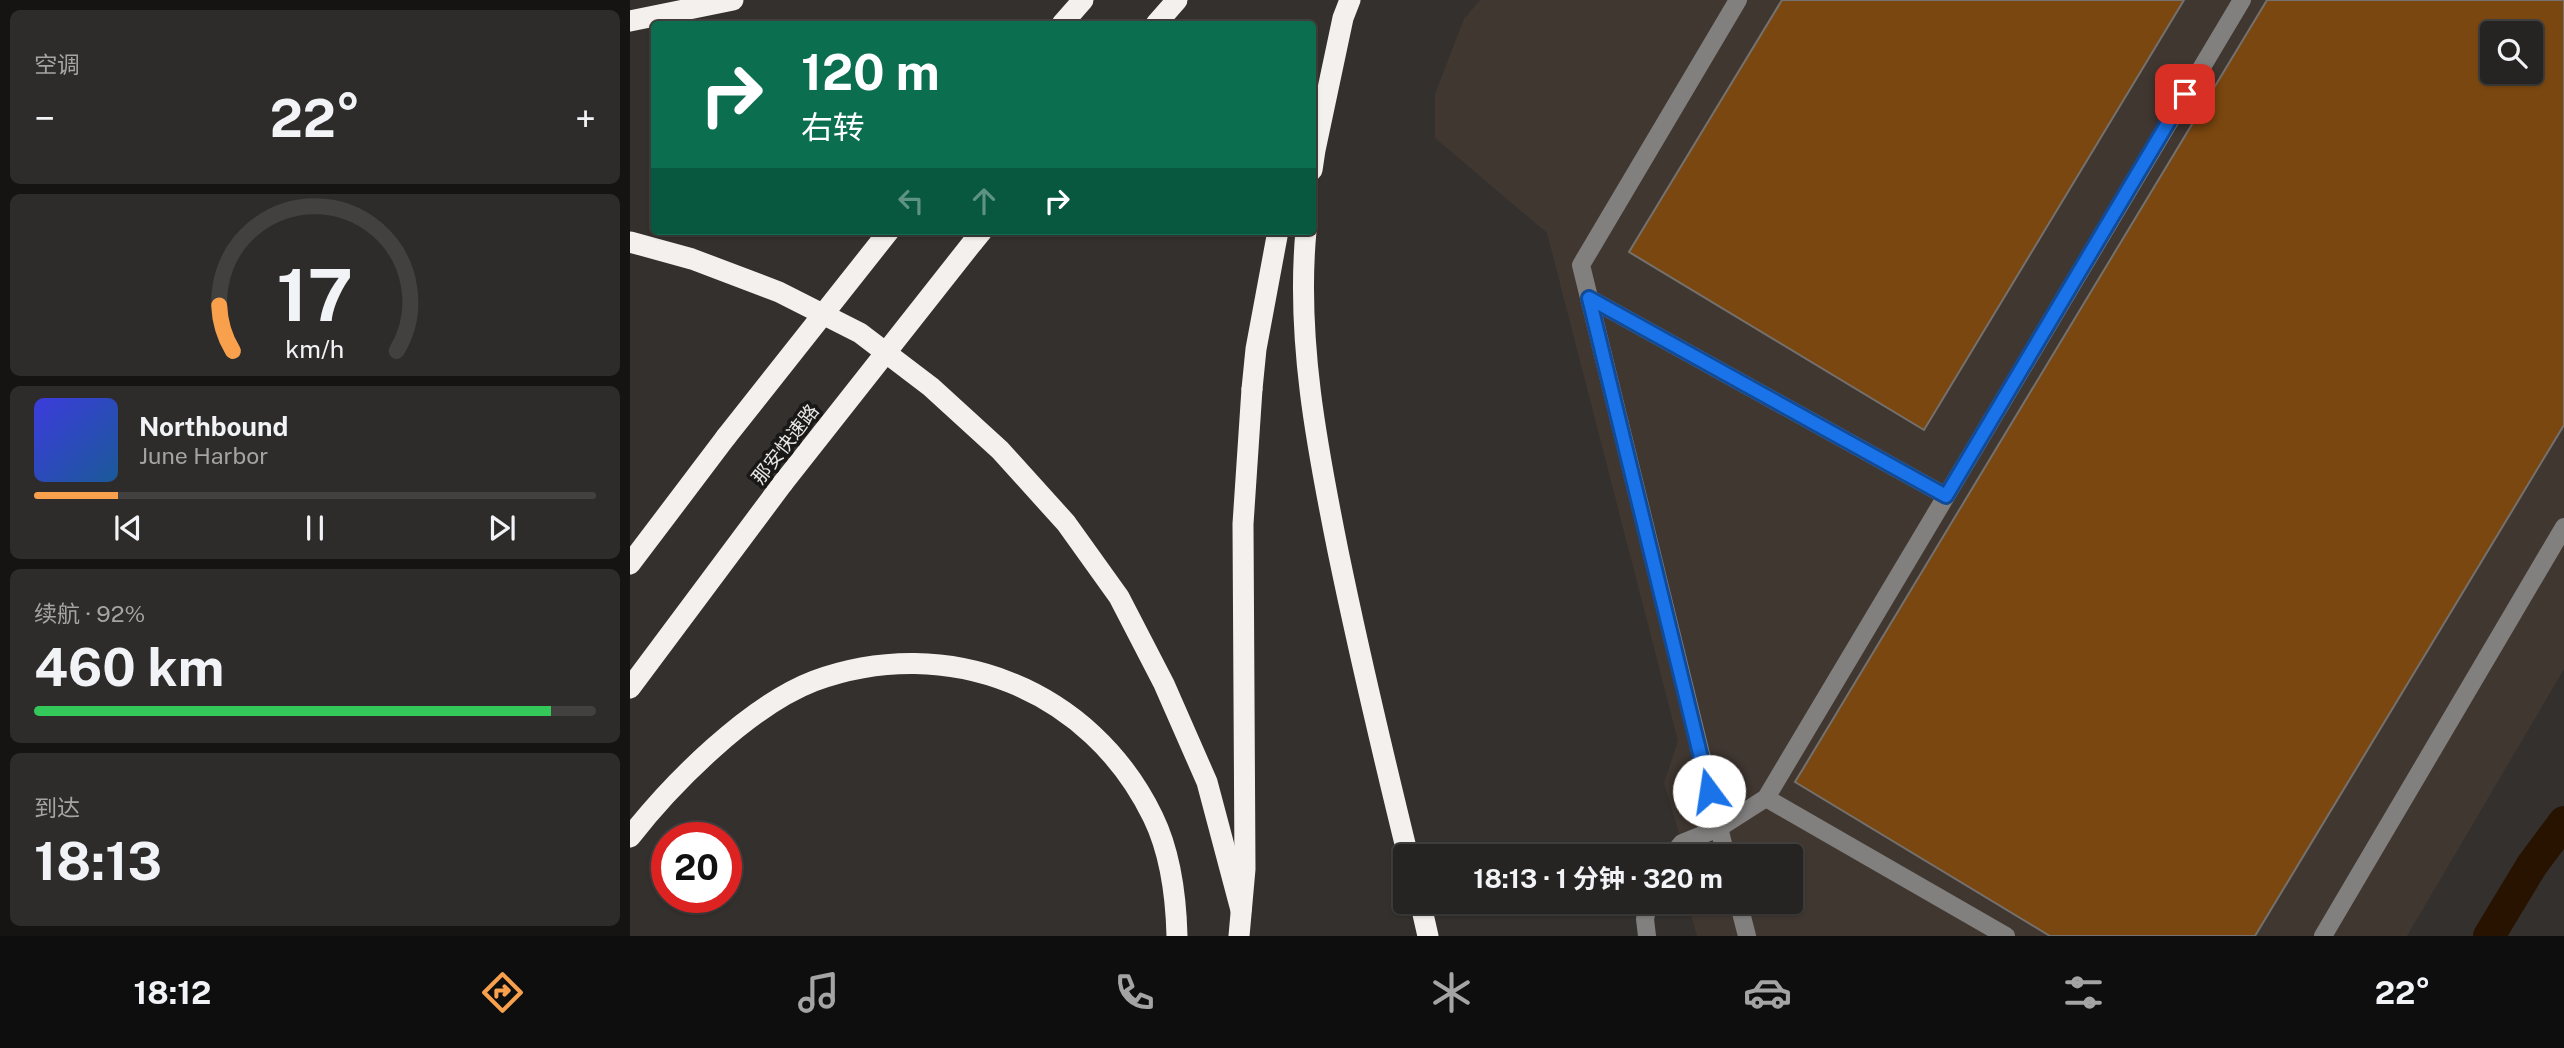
<!DOCTYPE html>
<html lang="zh">
<head>
<meta charset="utf-8">
<style>
  :root { --surface:#262422; --page:#2e2c2a; --text:#f1f3f6; --muted:#a4a4a5; --line:#424140; --accent:#f9a04c }
  body { margin:0; font-family:"Public Sans","Noto Sans SC",sans-serif; background:var(--page); color:var(--text); height:100vh; display:flex; flex-direction:column; font-size:26px; white-space:nowrap }
  * { box-sizing:border-box; margin:0 }
  p { font-size:23px; color:var(--muted) }
  .icon { flex:none; width:38px; height:38px; fill:none; stroke:currentColor; stroke-width:2; stroke-linecap:round; stroke-linejoin:round }
  .map { position:relative; flex:1; overflow:hidden }
  .sheet { display:flex; flex-direction:column; gap:10px; padding:10px; background:#151413; width:630px }
  .sheet>* { flex:none }
  .banner { position:absolute; left:21px; top:21px; width:665px; height:214px; border-radius:7px; box-shadow:0 2px 5px #0004,0 0 0 2px var(--line); background:#0b6e4f; color:#fff; overflow:hidden }
  .tools { position:absolute; left:1850px; top:21px; display:grid; gap:14px }
  .tools a { display:grid; place-items:center; width:63px; height:63px; border-radius:7px; background:var(--surface); box-shadow:0 2px 5px #0004,0 0 0 2px var(--line); font-size:35px }
  .speed { position:absolute; left:21px; top:822px; display:flex; gap:14px; font-size:35px; font-weight:700; text-align:center }
  .speed>* { display:grid; place-content:center; width:91px; height:91px; border-radius:50%; background:var(--surface); box-shadow:0 2px 5px #0004,0 0 0 2px var(--line); line-height:1 }
  .speed .limit { border:10px solid #d22; background:#fff; color:#111 }
  .pin { position:absolute; display:grid; place-items:center; width:60px; height:60px; color:#fff; margin:-30px; border-radius:14px; box-shadow:0 4px 10px #0006 }
  .me { position:absolute; width:77px; margin:-38px; rotate:346deg; stroke-linejoin:round; filter:drop-shadow(0 0 5px #0008) }
  .turn { display:flex; align-items:center; gap:24px; height:147px; padding:0 35px; font-size:32px }
  .turn .icon { width:91px; height:91px; stroke-width:2.5 }
  .turn b { display:block; font-size:49px; line-height:60px }
  .lanes { display:flex; align-items:center; height:66px; padding:0 35px; background:#0003; justify-content:center; gap:35px; direction:ltr }
  .lanes .off { opacity:.35 }
  .big { font-size:52px; font-weight:700; line-height:1.1 }
  .sheet .widget { flex:1; display:flex; flex-direction:column; justify-content:center; gap:10px; min-width:0; padding:0 24px; border-radius:10px; background:var(--page) }
  .sheet .dial { align-items:center; gap:0 }
  .dial svg { height:182px; overflow:visible; fill:none; stroke:var(--line); stroke-width:7; stroke-linecap:round; text-anchor:middle }
  .dial text { fill:var(--text); stroke:none }
  .song { display:flex; align-items:center; gap:21px }
  .cover { width:84px; height:84px; border-radius:10px; background:linear-gradient(135deg,hsl(240 70% 55%),hsl(210 70% 35%)) }
  .played { height:7px; border-radius:4px; background:linear-gradient(90deg,var(--accent) 15%,var(--line) 15%) }
  .keys { display:flex; justify-content:space-around; direction:ltr }
  .heat { display:flex; justify-content:space-between; align-items:center; font-size:38px; direction:ltr }
  .charge { height:10px; border-radius:5px; background:linear-gradient(90deg,#34c759 92%,var(--line) 0) }
  .trip { position:absolute; left:763px; top:844px; width:410px; height:70px; border-radius:7px; background:var(--surface); box-shadow:0 2px 5px #0004,0 0 0 2px var(--line); font-weight:700; line-height:70px; text-align:center }
  .tab-bar { display:flex; height:112px; justify-content:space-around; align-items:center; background:#0f0e0e; color:var(--muted) }
  .tab-bar .icon { width:49px; height:49px }
  .tab-bar .on { color:var(--accent) }
  .tab-bar b { font-size:32px; color:var(--text) }
  main { display:flex; flex:1; min-height:0 }
  .map>svg:first-child { display:block }
</style>
</head>
<body>
<main>
<section class="sheet">
<div class="widget"><p>空调</p>
<div class="heat"><a>−</a><b class="big">22°</b><a>+</a></div>
</div>
<div class="widget dial"><svg viewBox="0 0 100 80">
<path d="M14 69A42 42 0 1 1 86 69"/>
<path d="M14 69A42 42 0 0 1 8 49" stroke="#f9a04c"/>
<text x="50" y="56" font-size="32" font-weight="700">17</text>
<text x="50" y="72" font-size="11">km/h</text>
</svg></div>
<div class="widget">
<div class="song"><i class="cover"></i><div><b>Northbound</b><p>June Harbor</p></div></div>
<div class="played"></div>
<div class="keys"><svg class="icon" aria-label="previous" viewBox="0 0 24 24"><path d="M18 5L8 12l10 7zM5 5v14"/></svg><svg class="icon" aria-label="pause" viewBox="0 0 24 24"><path d="M8 5v14M16 5v14"/></svg><svg class="icon" aria-label="next" viewBox="0 0 24 24"><path d="M6 5l10 7-10 7zM19 5v14"/></svg></div>
</div>
<div class="widget"><p>续航 · 92%</p><b class="big">460 km</b><div class="charge"></div></div>
<div class="widget"><p>到达</p><b class="big">18:13</b></div>
</section>
<div class="map">
<svg width="1934" height="936" viewBox="0 0 1934 936">
  <rect width="100%" height="100%" fill="#33302d"/>
  <path fill="#403731" fill-rule="evenodd" d="M850,0h1084v669l-157,267h-710l-10,-35h103v-45h-108v-13l-18,-60 14,-42 -131,-508 -112,-95v-44l29,-75zM1862,33h38v39h-38z"/>
  <g fill="none" stroke-linecap="round" stroke-linejoin="round">
    <path stroke="#281301" stroke-width="32" d="M1859,936l43,-71 32,-43"/>
  </g>
  <path fill="#7b4710" stroke="#74716e" stroke-width="2" fill-rule="evenodd" d="M1152,0h402l-260,430 -295,-178z
    M1637,0h297v425l-309,511h-205l-255,-154zM1862,33h38v39h-38z"/>
  <g fill="none" stroke-linecap="round" stroke-linejoin="round">
    <path stroke="#82807f" stroke-width="18" d="M959,298l357,198
      M1136,798l240,138
      M1041,856l11,-13 37,-15 47,-30 476,-798
      M1096,856l-145,-591 157,-265
      M1108,901l9,35
      M1017,936l-2,-17 4,-18
      M1693,936l241,-409"/>
    <path stroke="#f4f0ed" stroke-width="21" d="M0,21l103,-21
      M432,24l21,-24
      M526,24l21,-24
      M682,170l3,-20 28,-132 7,-18
      M676,231c-10,107 11,216 32,320 21,102 45,203 70,305
      M0,242l62,17 87,33 81,41 71,54 69,63 66,73 53,74 45,87 43,98 34,128
      M343,242l9,-11
      M622,389l4,-40 22,-118
      M0,564l96,-127
      M0,688l153,-205
      M0,837c42,-54 119,-131 184,-156 134,-49 277,8 339,136 18,37 23,79 24,119
      M790,901l8,35"/>
    <path stroke="#f4f0ed" stroke-width="21" d="M96,437l163,-206
      M153,483l190,-241
      M609,936l6,-67 -2,-345 9,-135"/>
  </g>
  <g fill="none" stroke-linecap="round" stroke-linejoin="round">
    <defs>
      <path id="route" d="M1079,791l-120,-493 357,198 239,-402"/>
    </defs>
    <use href="#route" stroke="#114b97" stroke-width="18"/>
    <use href="#route" stroke="#1a73e8" stroke-width="12"/>
  </g>
  <g text-anchor="middle" stroke-width="7" stroke-linejoin="round" paint-order="stroke">
    <g font-size="19" fill="#e8e6e5" stroke="#191817">
      <text transform="translate(155 444) rotate(-52)" y="7">那安快速路</text>
    </g>
  </g>
</svg>
<div class="tools">
<a><svg class="icon" aria-label="search" viewBox="0 0 24 24"><circle cx="10" cy="10" r="6"/><path d="M15 15l6 6"/></svg></a>
</div>
<div class="speed"><div class="limit">20</div></div>
<div class="pin" style="left:1555px;top:94px;background:#d93025"><svg class="icon" aria-label="arrive" viewBox="0 0 24 24"><path d="M6 21V4h12l-3 4 3 4H6"/></svg></div>
<svg class="me" style="left:1079px;top:791px" viewBox="-20 -20 40 40"><circle r="19" fill="#fff"/><path d="M0-13L10 11 0 6-10 11z" fill="#1a73e8"/></svg>
<div class="trip">18:13 · 1 分钟 · 320 m</div>
<div class="banner">
<div class="turn"><svg class="icon" aria-label="right" viewBox="0 0 24 24"><path d="M7 20v-9h11M14 6l5 5-5 5"/></svg><div><b>120 m</b>右转</div></div>
<div class="lanes"><svg class="icon off" aria-label="left" viewBox="0 0 24 24"><path d="M17 20v-9H6M10 6l-5 5 5 5"/></svg><svg class="icon off" aria-label="ahead" viewBox="0 0 24 24"><path d="M12 20V5M6 11l6-6 6 6"/></svg><svg class="icon" aria-label="right" viewBox="0 0 24 24"><path d="M7 20v-9h11M14 6l5 5-5 5"/></svg></div>
</div>
</div>
</main>
<nav class="tab-bar">
<b>18:12</b>
<svg class="icon on" aria-label="directions" viewBox="0 0 24 24"><path d="M12 3l9 9-9 9-9-9zM9 14v-3h6M13 9l2 2-2 2"/></svg>
<svg class="icon" aria-label="music" viewBox="0 0 24 24"><path d="M9 18V5l10-2v13"/><circle cx="6" cy="18" r="3"/><circle cx="16" cy="16" r="3"/></svg>
<svg class="icon" aria-label="phone" viewBox="0 0 24 24"><path d="M5 4h4l2 5-3 2q2 4 5 5l2-3 5 2v4C11 20 4 13 5 4z"/></svg>
<svg class="icon" aria-label="climate" viewBox="0 0 24 24"><path d="M12 3v18M4 7l16 10M4 17L20 7"/></svg>
<svg class="icon" aria-label="car" viewBox="0 0 24 24"><path d="M5 17H2v-5l4-1 3-4h7l3 4 3 1v5h-3M9 17h6M6 11h13"/><circle cx="7" cy="17" r="2"/><circle cx="17" cy="17" r="2"/></svg>
<svg class="icon" aria-label="filters" viewBox="0 0 24 24"><path d="M4 7h16M4 17h16"/><circle cx="9" cy="7" r="2"/><circle cx="15" cy="17" r="2"/></svg>
<b>22°</b>
</nav>
</body>
</html>
